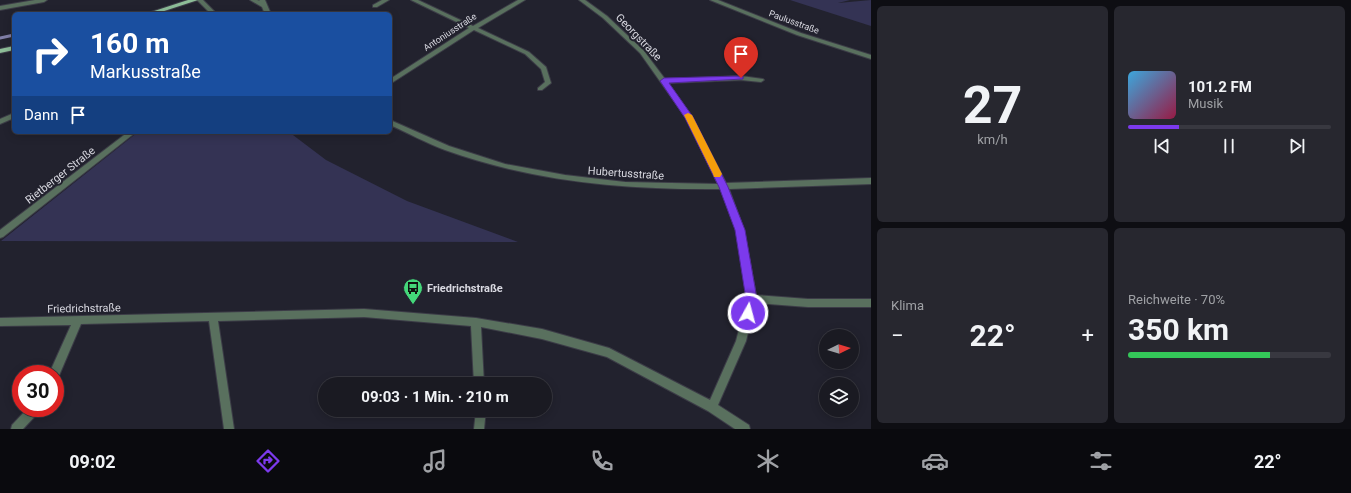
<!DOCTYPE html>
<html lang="de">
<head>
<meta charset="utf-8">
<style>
  :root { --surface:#1a1a22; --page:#27272f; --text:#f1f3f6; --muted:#9fa1a5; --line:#383840; --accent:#7c3aed }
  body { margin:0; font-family:Roboto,sans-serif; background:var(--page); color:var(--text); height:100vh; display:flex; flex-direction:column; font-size:15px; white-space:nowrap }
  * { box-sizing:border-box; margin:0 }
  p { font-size:13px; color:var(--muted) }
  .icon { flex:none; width:22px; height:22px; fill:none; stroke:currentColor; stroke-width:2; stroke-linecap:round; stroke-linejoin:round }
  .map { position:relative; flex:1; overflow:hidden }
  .details { display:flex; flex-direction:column; gap:6px; padding:6px; background:#0e0e13; width:480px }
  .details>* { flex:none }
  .hud { position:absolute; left:12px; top:12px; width:380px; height:122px; border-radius:6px; box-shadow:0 2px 10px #0003,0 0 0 1px var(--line); background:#1a4fa0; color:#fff; overflow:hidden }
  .needle { width:26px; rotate:85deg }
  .controls { position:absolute; left:819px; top:329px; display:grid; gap:8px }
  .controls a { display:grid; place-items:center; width:40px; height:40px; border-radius:50%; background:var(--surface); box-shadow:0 2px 10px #0003,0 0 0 1px var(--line); font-size:20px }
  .speed { position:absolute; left:12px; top:365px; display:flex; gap:8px; font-size:20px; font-weight:700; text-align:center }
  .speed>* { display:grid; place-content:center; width:52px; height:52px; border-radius:50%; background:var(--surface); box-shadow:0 2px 10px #0003,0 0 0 1px var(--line); line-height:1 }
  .speed .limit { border:6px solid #d22; background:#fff; color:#111 }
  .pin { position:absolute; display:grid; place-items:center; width:34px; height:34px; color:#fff; margin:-41px -17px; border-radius:50% 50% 50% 0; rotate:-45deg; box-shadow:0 0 4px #0007 }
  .pin .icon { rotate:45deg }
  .me { position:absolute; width:44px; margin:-22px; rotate:7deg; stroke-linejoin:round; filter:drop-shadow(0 0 3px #0008) }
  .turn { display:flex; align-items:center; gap:14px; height:84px; padding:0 12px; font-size:18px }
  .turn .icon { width:52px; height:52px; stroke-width:2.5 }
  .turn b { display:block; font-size:28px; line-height:34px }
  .then { display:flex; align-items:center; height:38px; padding:0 12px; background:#0003; gap:8px; font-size:15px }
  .big { font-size:30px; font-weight:700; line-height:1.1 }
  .details .card { flex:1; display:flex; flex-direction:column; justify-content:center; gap:6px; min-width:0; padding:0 14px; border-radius:6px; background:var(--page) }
  .details .dial { align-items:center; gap:0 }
  .dial b { font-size:52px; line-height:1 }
  .song { display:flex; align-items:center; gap:12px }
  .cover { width:48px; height:48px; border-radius:6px; background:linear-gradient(135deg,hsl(200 70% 55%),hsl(340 70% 35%)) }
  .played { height:4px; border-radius:2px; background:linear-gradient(90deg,var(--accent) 25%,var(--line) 25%) }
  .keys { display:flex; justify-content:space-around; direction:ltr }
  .heat { display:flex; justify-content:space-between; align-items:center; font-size:22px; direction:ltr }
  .charge { height:6px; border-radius:3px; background:linear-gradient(90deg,#34c759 70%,var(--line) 0) }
  .details .tiles { flex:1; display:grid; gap:6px; grid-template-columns:repeat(2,1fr) }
  .trip { position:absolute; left:318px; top:377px; width:234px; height:40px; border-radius:20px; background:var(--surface); box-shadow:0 2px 10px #0003,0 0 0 1px var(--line); font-weight:700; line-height:40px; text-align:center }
  .dock { display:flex; height:64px; justify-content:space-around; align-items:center; background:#0a0a0e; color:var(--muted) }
  .dock .icon { width:28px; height:28px }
  .dock .active { color:var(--accent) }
  .dock b { font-size:18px; color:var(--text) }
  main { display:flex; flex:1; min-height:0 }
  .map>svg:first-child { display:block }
</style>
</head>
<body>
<main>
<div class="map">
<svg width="871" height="429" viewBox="0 0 871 429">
  <rect width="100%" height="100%" fill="#22222e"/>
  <path fill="#343354" d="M790,0h60l-12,3 33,-3v26z
    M138,132h151l37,28 81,41 111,41 -517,-1z"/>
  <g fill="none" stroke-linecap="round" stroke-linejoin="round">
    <path stroke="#807fa8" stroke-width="3" d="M0,38l14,-3"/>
    <defs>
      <path id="street" d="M35,0h12l-3,2 -44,8v-4z
        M197,0h6l14,14h-6z
        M250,0h7l3,1 -1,-1h6l6,14h-6l-3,-7z
        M382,0h7l-12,7h-4v-2z
        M411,0h7l55,26 45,-26h7l-47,28 51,24 17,15 5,16 -9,7h-4v-2l7,-6 -4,-13 -16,-15 -51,-24 -84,54v-5l79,-51z
        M579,0h6l22,16 37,35 21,28 76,-3 22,3 1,1 -3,2 -20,-2 -73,3 24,34 34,66 145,-5v6l-142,5 15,41 12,65 52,4h63v8h-63l-53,-4 -9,38 -28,64 31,20 1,4h-15l-27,-18 -101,-54 -65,-18 -61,-12 3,57h-10l-3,-58 -107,-9 -146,4 16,108h-10l-15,-108 -128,3 -23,54 -3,1v-5h-6l22,-49 -71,1v-8l364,-9 112,9 66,11 67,19 101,52 26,-59 11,-42 -11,-69 -15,-41c-94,1 -187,-7 -276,-39 -19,-7 -37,-17 -55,-25v-5l59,26 56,18 60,11 60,7 93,2 -32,-66 -46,-65 -37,-35z
        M710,0h8l83,33 70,22v4l-74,-24z
        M14,113v5l-14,6v-5z
        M128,132h8l-133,105 -3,1v-8z
        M28,408h12l-1,4 -16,17h-12l1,-4z
        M476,410h10l-2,19h-10z"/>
      <path id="primary" d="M188,0h10l-43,14h-10z
        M14,46v4l-14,3v-4z"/>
    </defs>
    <use href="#street" stroke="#3c3c47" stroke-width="2"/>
    <use href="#primary" stroke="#3c3c47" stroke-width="2"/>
    <use href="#street" fill="#59705e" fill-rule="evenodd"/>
    <use href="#primary" fill="#8dbd98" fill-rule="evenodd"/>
  </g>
  <path fill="#7c3aed" stroke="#51269a" d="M741,76h2v3l-74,4 24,34 35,70 17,43 12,69 -5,17 -4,2 -4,-2 -1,-3 3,-14 -11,-69 -16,-43 -34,-69 -25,-37 4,-3z"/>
  <path fill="#f59e0b" d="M688,113l4,2 30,59 -2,3h-6l-1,-3 -29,-59z"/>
  <defs>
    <symbol id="bus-pin" viewBox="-11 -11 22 30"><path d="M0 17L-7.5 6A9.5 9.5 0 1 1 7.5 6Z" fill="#44d77a" stroke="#22222e"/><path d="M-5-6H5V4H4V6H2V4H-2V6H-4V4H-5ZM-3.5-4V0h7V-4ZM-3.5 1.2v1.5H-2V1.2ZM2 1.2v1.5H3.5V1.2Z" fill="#111"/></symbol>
  </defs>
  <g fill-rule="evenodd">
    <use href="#bus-pin" x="402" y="277" width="22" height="30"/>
  </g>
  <g text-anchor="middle" stroke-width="4" stroke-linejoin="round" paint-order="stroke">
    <g font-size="9" fill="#d9d9e1" stroke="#22222e">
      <text transform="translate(794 22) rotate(20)" y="3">Paulusstraße</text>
      <text transform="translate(450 32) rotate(-33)" y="3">Antoniusstraße</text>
    </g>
    <g font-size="11" fill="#d9d9e1" stroke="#22222e">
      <text transform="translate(639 37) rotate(46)" y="4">Georgstraße</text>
      <text transform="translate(626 173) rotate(4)" y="4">Hubertusstraße</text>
      <text transform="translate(60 175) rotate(-38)" y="4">Rietberger Straße</text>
      <text transform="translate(84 308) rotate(-1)" y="4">Friedrichstraße</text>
    </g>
    <g font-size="11" font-weight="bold" fill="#d9d9e1" stroke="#22222e" text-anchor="start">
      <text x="427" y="292">Friedrichstraße</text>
    </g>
  </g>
</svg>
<div class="controls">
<a><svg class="needle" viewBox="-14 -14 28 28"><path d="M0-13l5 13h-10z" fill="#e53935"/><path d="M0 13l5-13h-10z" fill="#9fa1a5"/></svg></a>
<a><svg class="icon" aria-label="layers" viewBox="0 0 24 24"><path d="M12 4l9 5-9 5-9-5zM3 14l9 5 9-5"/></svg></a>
</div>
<div class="speed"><div class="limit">30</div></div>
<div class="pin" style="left:741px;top:78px;background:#d93025"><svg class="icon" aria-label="arrive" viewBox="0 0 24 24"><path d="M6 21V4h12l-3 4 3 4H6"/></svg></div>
<svg class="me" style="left:748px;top:313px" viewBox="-20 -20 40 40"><circle r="17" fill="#7c3aed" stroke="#fff" stroke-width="3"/><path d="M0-11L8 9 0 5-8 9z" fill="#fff"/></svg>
<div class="trip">09:03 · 1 Min. · 210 m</div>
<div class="hud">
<div class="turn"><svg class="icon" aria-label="right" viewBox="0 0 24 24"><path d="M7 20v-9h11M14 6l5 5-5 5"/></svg><div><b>160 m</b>Markusstraße</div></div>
<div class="then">Dann<svg class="icon" aria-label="arrive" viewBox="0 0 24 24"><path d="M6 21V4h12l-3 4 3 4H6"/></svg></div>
</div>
</div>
<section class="details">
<div class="tiles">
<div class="card dial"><b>27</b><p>km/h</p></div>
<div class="card">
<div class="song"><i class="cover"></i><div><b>101.2 FM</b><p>Musik</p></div></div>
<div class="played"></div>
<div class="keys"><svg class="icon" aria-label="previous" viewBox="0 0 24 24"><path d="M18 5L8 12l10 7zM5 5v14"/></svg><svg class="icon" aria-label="pause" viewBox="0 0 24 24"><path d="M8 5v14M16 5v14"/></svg><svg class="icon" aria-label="next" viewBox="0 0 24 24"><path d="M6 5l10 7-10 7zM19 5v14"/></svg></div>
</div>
<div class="card"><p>Klima</p>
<div class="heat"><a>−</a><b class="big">22°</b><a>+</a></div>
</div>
<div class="card"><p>Reichweite · 70%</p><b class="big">350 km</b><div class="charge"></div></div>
</div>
</section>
</main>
<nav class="dock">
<b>09:02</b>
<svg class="icon active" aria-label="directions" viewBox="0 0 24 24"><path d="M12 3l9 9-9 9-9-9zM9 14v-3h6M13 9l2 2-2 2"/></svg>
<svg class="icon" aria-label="music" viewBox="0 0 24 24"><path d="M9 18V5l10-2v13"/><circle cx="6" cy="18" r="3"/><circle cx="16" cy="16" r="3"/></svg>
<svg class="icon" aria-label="phone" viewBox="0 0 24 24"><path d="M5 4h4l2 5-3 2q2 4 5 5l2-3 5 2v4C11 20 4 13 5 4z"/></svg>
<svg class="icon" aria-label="climate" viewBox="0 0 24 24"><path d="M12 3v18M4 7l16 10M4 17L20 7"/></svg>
<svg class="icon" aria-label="car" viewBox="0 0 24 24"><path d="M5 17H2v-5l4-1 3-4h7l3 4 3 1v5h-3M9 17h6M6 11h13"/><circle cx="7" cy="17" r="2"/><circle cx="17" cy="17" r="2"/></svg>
<svg class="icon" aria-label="filters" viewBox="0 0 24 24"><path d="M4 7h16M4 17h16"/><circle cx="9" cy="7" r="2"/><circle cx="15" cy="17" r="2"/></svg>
<b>22°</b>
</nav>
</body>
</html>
